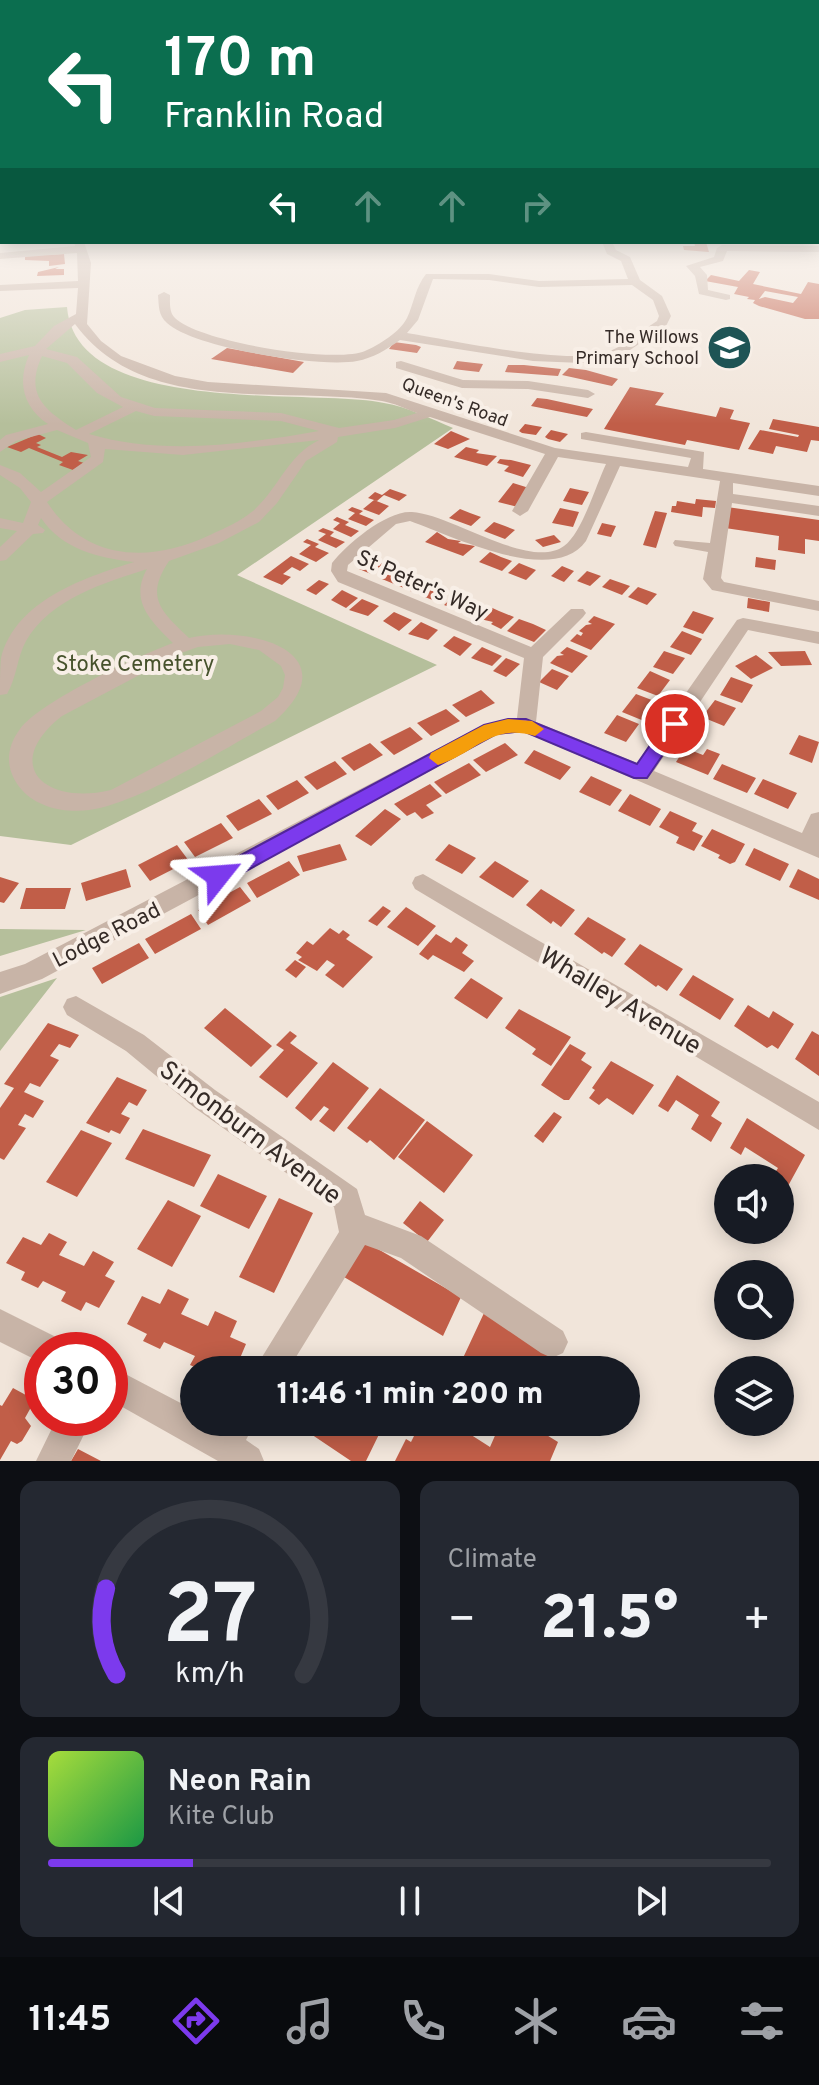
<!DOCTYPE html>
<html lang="en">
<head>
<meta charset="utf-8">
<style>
  :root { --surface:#171b24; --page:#242831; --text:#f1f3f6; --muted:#9ea1a6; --line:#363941; --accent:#7c3aed }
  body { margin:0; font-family:Overpass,sans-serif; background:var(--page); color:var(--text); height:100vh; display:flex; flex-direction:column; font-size:30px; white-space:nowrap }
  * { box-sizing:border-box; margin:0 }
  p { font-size:26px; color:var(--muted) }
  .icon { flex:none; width:44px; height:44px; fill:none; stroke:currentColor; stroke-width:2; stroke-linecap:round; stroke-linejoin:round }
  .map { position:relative; height:1461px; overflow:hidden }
  .drawer { display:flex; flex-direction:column; gap:20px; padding:20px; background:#0d0f14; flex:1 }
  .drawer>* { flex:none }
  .guide { position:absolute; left:0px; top:0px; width:820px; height:244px; box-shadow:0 4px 20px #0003; background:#0b6e4f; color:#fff; overflow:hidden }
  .fabs { position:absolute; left:714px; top:1164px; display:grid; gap:16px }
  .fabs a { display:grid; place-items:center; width:80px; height:80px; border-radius:50%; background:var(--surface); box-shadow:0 4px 20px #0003; font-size:40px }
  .speed { position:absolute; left:24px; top:1332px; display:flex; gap:16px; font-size:40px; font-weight:700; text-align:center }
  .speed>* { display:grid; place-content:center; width:104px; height:104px; border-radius:50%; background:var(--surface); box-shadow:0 4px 20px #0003; line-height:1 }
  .speed .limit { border:12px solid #d22; background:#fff; color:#111 }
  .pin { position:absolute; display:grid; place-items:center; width:68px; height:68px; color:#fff; margin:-34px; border:4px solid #fff; border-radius:50%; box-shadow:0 2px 8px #0007 }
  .me { position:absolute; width:88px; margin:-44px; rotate:62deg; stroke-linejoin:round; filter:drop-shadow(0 0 6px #0008) }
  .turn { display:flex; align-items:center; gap:28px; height:168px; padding:0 32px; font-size:36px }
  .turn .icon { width:104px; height:104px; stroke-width:2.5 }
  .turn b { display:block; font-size:56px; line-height:68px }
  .lanes { display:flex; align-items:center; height:76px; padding:0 32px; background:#0003; justify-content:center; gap:40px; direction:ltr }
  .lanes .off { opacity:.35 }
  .big { font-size:60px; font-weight:800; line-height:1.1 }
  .drawer .card { flex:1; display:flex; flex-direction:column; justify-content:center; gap:12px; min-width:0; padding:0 28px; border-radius:16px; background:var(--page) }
  .drawer .dial { align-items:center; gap:0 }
  .dial svg { height:208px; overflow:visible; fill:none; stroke:var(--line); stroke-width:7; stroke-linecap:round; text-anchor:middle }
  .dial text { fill:var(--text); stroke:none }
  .song { display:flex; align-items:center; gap:24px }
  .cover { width:96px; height:96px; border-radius:12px; background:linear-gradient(135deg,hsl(80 70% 55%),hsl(140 70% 35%)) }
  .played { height:8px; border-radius:4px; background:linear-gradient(90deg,var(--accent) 20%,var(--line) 20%) }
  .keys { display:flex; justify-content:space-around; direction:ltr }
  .heat { display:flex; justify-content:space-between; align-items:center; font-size:44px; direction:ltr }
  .drawer .tiles { flex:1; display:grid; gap:20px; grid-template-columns:1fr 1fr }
  .card:last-child { grid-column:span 2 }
  .trip { position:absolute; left:180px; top:1356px; width:460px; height:80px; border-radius:40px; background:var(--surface); box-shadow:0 4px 20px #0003; font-weight:800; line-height:80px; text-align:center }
  .dock { display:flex; height:128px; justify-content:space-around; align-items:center; background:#090b0e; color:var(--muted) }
  .dock .icon { width:56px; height:56px }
  .dock .selected { color:var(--accent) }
  .dock b { font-size:36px; color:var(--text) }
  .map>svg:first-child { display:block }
</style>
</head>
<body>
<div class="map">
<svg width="819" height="1461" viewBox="0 0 819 1461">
  <rect width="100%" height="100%" fill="#f1e5da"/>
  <path fill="#b5bf9b" d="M67,307c9,111 243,81 317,96 24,4 47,16 69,25l-216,147 200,90 -366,180 -71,-9v-518l25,-8z
    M0,929l86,1 -86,26z
    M57,978l-57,73v-54z"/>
  <path fill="#c15e48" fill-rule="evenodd" d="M694,242h12l3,10 -25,-2 -1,-4h12z
    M64,254l1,10 -16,2v-5l-24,-1v-4z
    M59,267l-4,2h9v6l-27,1 1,-4z
    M749,270l11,2 -7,12 48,10 7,-12 11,2v35h-14l-46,-13 -6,-3 2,-3 -8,-1 2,-2 -15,-3 4,-7 -33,-6 6,-6 28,6zM765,291l33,6 -5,6 -28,-6 -6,2z
    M394,342l22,3 5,2 -4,6 -28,-4z
    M227,348l77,14 -11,11 -82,-14z
    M457,361l26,3 -4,8 -26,-3z
    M508,365h16l37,4 -3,7 -53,-4z
    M569,368l17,2 32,9 -6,7 -50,-11z
    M630,387l34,6 -9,12 61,12 4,-10 14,3 -4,9 20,4 -11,27 -52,-10 -2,5 -81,-16z
    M537,398l10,1 46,10 -6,8 -56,-11z
    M471,403l16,3 -7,10 -16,-5z
    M773,419l46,8v14l-8,-1 -4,12 -31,-6 -3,8 -25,-5 12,-19 38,7 1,-2 -30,-6z
    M525,424l17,3 -6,8 -14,-2 -3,-2z
    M551,430l17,4 -8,8 -12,-3 -3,-2z
    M451,431l19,8 -22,10 -14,-5z
    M38,434l8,4 -10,5 5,2 -4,2 25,10 9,-5 17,3 -10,6 6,2 -11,7 -14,-5 4,-3 -34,-14 -8,4 -14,-5z
    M466,447l13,3 -3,3 21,3 -10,10 -33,-9z
    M500,459l11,1 20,5 -8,12 -19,-6 5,-5 -12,-3z
    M513,483l16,5 -11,19 -20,-5z
    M570,488l19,4 -7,13 -19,-4z
    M390,489l17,6 -8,6 -15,-6 -7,6 -9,-3 7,-6 7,3z
    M696,499l20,2 -1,7 -12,-1 -1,10 -31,-5 1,-6h4l1,-5 18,3z
    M374,500l15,6 -10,9 -16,-6z
    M352,507l11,4 -4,3 15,6 -8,6 -18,-7 7,-6 -7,-3z
    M727,507l92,13v21l-14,-2v15l-27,-4 1,-14 -54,-8z
    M560,508l19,4 -6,15 -21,-4z
    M460,509l10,4 11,4 -10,9 -22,-8z
    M655,511l12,2 -11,35 -13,-3z
    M337,517l12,5 -4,3 14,6 -8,6 -18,-8 7,-6 -7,-3z
    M494,522l11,4 10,4 -10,9 -21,-8z
    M602,523l14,3 -5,11 -14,-3z
    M323,528l11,4 -4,4 15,6 -9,6 -18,-8 8,-6 -8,-3z
    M437,532l11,7 13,2 -3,2 17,3 -12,10 -38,-14z
    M554,535l7,7 -18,5 -8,-7z
    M307,539l12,5 -4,3 14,6 -13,9 -17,-8 12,-9 -8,-3z
    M490,552l11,5 11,4 -10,10 -23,-9z
    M291,556l18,8 -9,7 -8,-4 -9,7 8,3 -9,8 -19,-8z
    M756,557l20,3 -1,10 -20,-3z
    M371,559l12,5 -12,10 -12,-5z
    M519,563l17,7 -10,10 -18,-7z
    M562,566l12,5 -10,11 -13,-6z
    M395,569l10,4 11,4 -12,11 -22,-9z
    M587,571l14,5 -11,10 -13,-5z
    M610,579l20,7 -8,9 -20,-8z
    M319,580l10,4 -13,11 -10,-5z
    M424,580l9,4 15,6 -13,11 -10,-4 2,-2 -17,-4z
    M638,587l19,7 -10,11 -19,-8z
    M342,590l16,8 -12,10 -15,-8z
    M457,593l12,6 13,5 -12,11 -26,-10z
    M748,598l22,4 -1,10 -22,-4z
    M362,599l17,7 -11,10 -19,-6z
    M488,606l11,5 15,6 -13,12 -10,-5 2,-2 -17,-4z
    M693,611l21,7 -11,16 -20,-7z
    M394,612l18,8 -13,11 -16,-10z
    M594,616l21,8 -24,26 -21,-9 7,-7 4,2 2,-3 -4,-2 7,-6 6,-1 -4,-2z
    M519,619l14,5 13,6 -12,12 -27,-11z
    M421,622l17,8 -10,10 -20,-6z
    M682,631l20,8 -11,16 -21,-8z
    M454,636l18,8 -12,12 -17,-10z
    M482,647l20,9 -10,10 -21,-8z
    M567,647l21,9 -16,17 -22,-10 7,-7 7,-1 -4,-2z
    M664,651l21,7 -12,16 -20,-7z
    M805,651l7,14 -31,1 -13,-14z
    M756,655l17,13 -22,11 -16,-13z
    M506,658l14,6 -14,13 -13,-6z
    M552,669l17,7 -12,14 -18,-8z
    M650,671l20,9 -12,16 -21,-8z
    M731,677l22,8 -11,18 -22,-8z
    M481,690l14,13 -29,14 -14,-12z
    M636,694l21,8 -13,19 -22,-9z
    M715,700l21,8 -12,18 -22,-9z
    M446,709l14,12 -29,15 -14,-13z
    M617,715l22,9 -13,18 -22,-9z
    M410,727l13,12 -29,16 -14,-13z
    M799,735l20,7 -7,21 -23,-9z
    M370,743l13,12 -29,16 -13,-13z
    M505,743l13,12 -32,17 -13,-12z
    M685,748l18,7 4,-6 13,5 -12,21 -32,-13z
    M534,750l37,17 -11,13 -36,-17z
    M335,761l12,13 -30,16 -13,-13z
    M469,763l12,12 -35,19 -12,-12z
    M722,764l34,14 -9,15 -34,-14z
    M591,776l31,14 -12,16 -31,-14z
    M763,779l34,14 -9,16 -34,-15z
    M297,780l12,13 -31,17 -12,-14z
    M430,784l12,12 -16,9 8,8 -12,6 -7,-7 -8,4 -13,-12z
    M630,794l31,15 -11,17 -32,-15z
    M259,799l13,15 -34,17 -12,-15z
    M385,809l16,10 -30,27 -16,-10z
    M670,811l27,12 -5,8 11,5 -9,15 -18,-8 3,-6 -20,-10z
    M221,823l12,15 -38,19 -11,-15z
    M712,829l33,15 -10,18 -5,2 -12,-6 2,-3 -19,-9z
    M340,844l7,16 -44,12 -6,-16z
    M449,844l27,14 -14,16 -27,-14z
    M177,845l12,16 -39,20 -12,-16z
    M754,848l35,16 -9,17 -35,-16z
    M289,861l11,14 -43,23 -10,-15z
    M495,861l34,20 -16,17 -34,-21z
    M126,869l5,18 -45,14 -5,-18z
    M798,869l21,10v21l-30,-13z
    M0,877l19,6 -15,20 -4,-1z
    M240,887l11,14 -43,24 -10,-15z
    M26,888h45l-6,21h-45z
    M541,889l34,21 -14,17 -8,-6 -2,3 -25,-19z
    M383,906l8,5 -14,15 -9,-5z
    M406,907l30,19 -18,20 -31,-19z
    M191,914l10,15 -46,25 -10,-15z
    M588,917l38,22 -14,18 -8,-5 -2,2 -28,-20z
    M330,928l9,6 4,-4 7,5 -4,4 27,18 -30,31 -18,-13 10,-10 -8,-5 -10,11 -19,-11 4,-3 -6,-4 11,-12 6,4z
    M436,934l15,9 5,-6 12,8 -6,8 12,8 -10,11 -31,-17 -5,5 -9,-6z
    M139,943l10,15 -47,26 -10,-16z
    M640,944l43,25 -16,22 -9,-6 -2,2 -32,-23z
    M295,960l11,7 -10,11 -11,-8z
    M693,975l41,24 -14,21 -41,-25z
    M471,978l32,20 -16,21 -33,-21z
    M748,1005l21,13 4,-7 21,13 -16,25 -6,-4 -5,3 -33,-22z
    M225,1008l47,38 -21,21 -47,-39z
    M519,1009l52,28 -20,29 -19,-12 4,-5 -31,-21z
    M48,1023l31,12 -9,13 -11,-4 -9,12 9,4 -19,27 -10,-4 -6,9 20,9 -11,17 -8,-4 -7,11 8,3 -22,32 -4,-2v-50l14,-20 -10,-4z
    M290,1031l7,5 -7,7 28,20 -31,35 -28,-21 25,-27 -8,-5z
    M812,1031l7,4v41l-24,-17z
    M570,1044l16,9 -5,7 11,7 -23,33h-5l-23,-15z
    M611,1061l43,24 -21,30 -26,-17 -8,7 -10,-7 6,-8 -3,-2z
    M333,1062l36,26 -35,44 -15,-11 10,-12 -5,-3 -13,15 -16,-13z
    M677,1075l43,27 -9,14 11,7 -11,19 -20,-13 8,-14 -23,-15 -8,12 -10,-6z
    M117,1077l30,13 -10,16 -8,-4 -8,12 9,4 -10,16 -9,-4 -2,3 -23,-10z
    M380,1088l45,32 -31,40 -24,-20 -3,3 -20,-15z
    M554,1112l8,5 -19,26 -9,-7z
    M747,1118l58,37 -17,31 -15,-10 5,-8 -33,-21 -4,8 -11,-7z
    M427,1121l46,34 -29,38 -46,-36z
    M143,1129l68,26 -17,32 -69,-28z
    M81,1130l31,13 -35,54 -31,-15z
    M218,1174l49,22 -18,33 -49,-23z
    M279,1198l34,15 -39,80 -35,-16z
    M168,1200l33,16 -29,51 -35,-18z
    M420,1201l24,19 -17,22 -24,-19z
    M49,1233l18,9 -8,13 25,11 9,-15 21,11 -9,14 10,5 -16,27 -13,-6 -5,9 -20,-10 5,-9 -23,-11 -5,7 -17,-8 4,-8 -19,-9 17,-26 18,8z
    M364,1241l97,56 -18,39 -99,-59z
    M168,1289l21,10 -8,15 27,12 7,-15 22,10 -7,16 16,7 -11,26h-12l-10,-5 -2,5h-10l-11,-5 5,-9 -31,-14 -4,7 -17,-8 4,-7 -20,-10 15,-28 18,8z
    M484,1313l89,53 -1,4h-108l5,-9 -6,-3z
    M299,1358l19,12h-26z
    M13,1388l22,12 -10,18 6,8 -9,15 -5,3 -6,-3 -11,19v-55l2,1z
    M293,1422h92l-19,39h-15z
    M421,1422h30l39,25 11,-25h49l-5,12 13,8 -8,19h-155l11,-22 5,3z
    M78,1449l23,12h-30z"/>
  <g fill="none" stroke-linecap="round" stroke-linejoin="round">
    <path fill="#c8b4a7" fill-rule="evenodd" d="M0,219h2v6h-2z
      M818,227h1v6h-1z
      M74,242h10l7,21 -4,61 14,17 20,15 54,20 33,6 178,11 169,55 133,19 3,-9 -110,-19v-6l5,-1 118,20 -1,17 116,17v10l-86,-13v11l86,12v10l-87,-13 -11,75 3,4 95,19v10l-107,-21 -9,-11 5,-27 -33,-6 -2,-3 2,-3 35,3 10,-62 -100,-15 -34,75c-33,46 -133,-5 -176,-20l-14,3 -48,41 -1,6 184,76 40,-38h12l3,4 -3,4 -40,40 -7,65 101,41 100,-143 6,-2 76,14v12l-71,-14 -94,141 148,62 9,-19 8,-2v46l-295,-126 -27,3 -455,244 -42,15v-22l25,-8 458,-239 34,-7 7,-60 -186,-76 -7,-11 1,-8c15,-19 55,-53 80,-51 39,2 118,59 152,34 18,-13 32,-61 42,-82l-48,-7 -30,54 -8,5 -8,-5 33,-57 -115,-37 -35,11 -57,9 -1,5 -31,19 -29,42 -18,19 -40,21 -50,18c-25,37 -7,51 20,77 59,-14 163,14 86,83 -49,26 -134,82 -186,89 -23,3 -51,-2 -67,-20 -17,-19 -17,-41 -2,-61 21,-28 118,-73 153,-86 -22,-22 -44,-42 -26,-74 -43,14 -97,30 -121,72 -9,16 -9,36 -19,53l-7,1c0,-12 0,-26 1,-37 15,-58 83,-80 133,-96 -36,-4 -72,-13 -93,-44l-3,7 7,5 -2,3 -10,1 -27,26 -6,1v-14l17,-16 -17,-3v-10l23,5 8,-21 -11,-14 -20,-13v-10l20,8 21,19 50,-35 -3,-14 -31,-13 -41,11 -16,11v-12l6,-5 42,-11c-25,-17 -31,-42 -19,-69l-29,7v-8l35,-8 19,-20 22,-12 2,-26 -78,3v-6l78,-4 -1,-28 -77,6v-6l75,-7zM75,324c69,94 207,61 307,77 12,2 24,8 35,12l-23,7 -55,8 -58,-15 -126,-5 -34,-11 -44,-40 -31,-8zM42,356l25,7 30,30 26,14 -47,23c-31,-20 -52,-35 -34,-74zM136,411l18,5 127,5 38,10c-75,13 -155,25 -230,3zM319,440c-32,16 -40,48 -66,71 -12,10 -28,17 -43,24 -59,28 -124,27 -163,-33l56,-40 2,-13 78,6zM230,644l29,6 22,16 4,9 -2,13 -5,9 -17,14 -150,79c-66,16 -111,-25 -49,-74l119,-63 17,-6z
      M602,242h10l4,8 14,7 10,23 22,16 9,20 -5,10 -48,32 -36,5 -49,-2 -133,-21c-14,10 -27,18 -43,21 -37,7 -163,-13 -190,-38 -9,-8 -8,-17 -9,-28l6,-3 6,3c0,8 -1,17 5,23 24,24 159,46 190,33 14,-6 35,-19 42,-33 7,-15 8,-30 19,-44h63l50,7 89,-2 -7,-18 -14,-7zM433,279l56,1 50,7 93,-2 21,15 6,16 -2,5c-15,9 -31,24 -47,30 -39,16 -158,-11 -203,-18l11,-13z
      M722,245l97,1v6l-92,-1 -4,10 -23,6 7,8 1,15 22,5v4l-4,1 -27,-6 -4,-18 -9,-10 28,-9 3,-9z
      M401,361l62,19 65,1 60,9 7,4 -7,4 -60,-9 -66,-1 -66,-20v-6z
      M423,874l396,228v28l-404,-241 -3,-6 3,-6z
      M76,996l68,39 71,55 142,99 8,26 56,21 142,95 5,11 -5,11 -11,5 -11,-5 -140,-95 -36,-13 -77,125h-34l85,-138 -5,-25 -139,-99 -69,-57 -59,-36 -4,-8 4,-8z
      M0,1309l60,30 5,11h-23v13l-42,-21z
      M110,1366l84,44v12h61l-9,18 13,9 5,12h-46l-108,-61z
      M57,1418h35l-21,43h-35z"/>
  </g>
  <linearGradient id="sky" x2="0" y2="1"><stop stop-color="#7cb1d0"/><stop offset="0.52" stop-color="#f9f3ee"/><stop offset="1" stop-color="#f9f3ee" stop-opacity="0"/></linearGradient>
  <rect width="819" height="424" fill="url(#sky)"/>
  <path fill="#7c3aed" stroke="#51269a" stroke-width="2" d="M675,717l9,7 -37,54h-13l-111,-47 -27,3 -270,148 -8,3 -7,-3 -3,-6 3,-5 273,-146 24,-6h18l111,45 31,-45z"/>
  <path fill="#f59e0b" d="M508,719l24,2 12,8 -9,7c-44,-13 -59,17 -97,29l-9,-7 2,-5 53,-28z"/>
  <defs>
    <symbol id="school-disc" viewBox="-11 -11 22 22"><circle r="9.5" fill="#1e5455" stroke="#f8efe7"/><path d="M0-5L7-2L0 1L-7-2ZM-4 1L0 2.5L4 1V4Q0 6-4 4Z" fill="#fff"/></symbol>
  </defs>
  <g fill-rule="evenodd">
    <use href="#school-disc" x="704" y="322" width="51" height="51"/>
  </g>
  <g text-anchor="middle" stroke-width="8" stroke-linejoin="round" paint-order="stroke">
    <g font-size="18" fill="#352b27" stroke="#f8efe7" text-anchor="end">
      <text x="699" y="343">The Willows<tspan x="699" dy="21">Primary School</tspan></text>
    </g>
    <g font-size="18" fill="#352b27" stroke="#f8efe7">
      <text transform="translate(455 402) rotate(20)" y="6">Queen's Road</text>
    </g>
    <g font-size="22" fill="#352b27" stroke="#f8efe7">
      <text transform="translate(423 584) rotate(24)" y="8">St Peter's Way</text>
      <text transform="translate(106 934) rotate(-27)" y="8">Lodge Road</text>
    </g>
    <g font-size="22" fill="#46522c" stroke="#f8efe7">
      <text x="135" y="671">Stoke Cemetery</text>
    </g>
    <g font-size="26" fill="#352b27" stroke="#f8efe7">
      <text transform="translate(621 1000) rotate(31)" y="9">Whalley Avenue</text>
      <text transform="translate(251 1132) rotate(37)" y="9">Simonburn Avenue</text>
    </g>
  </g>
</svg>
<div class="fabs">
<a><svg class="icon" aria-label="sound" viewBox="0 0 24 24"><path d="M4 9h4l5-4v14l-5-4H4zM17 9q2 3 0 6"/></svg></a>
<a><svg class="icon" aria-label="search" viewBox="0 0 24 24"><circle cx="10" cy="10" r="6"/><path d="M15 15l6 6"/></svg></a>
<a><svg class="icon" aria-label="layers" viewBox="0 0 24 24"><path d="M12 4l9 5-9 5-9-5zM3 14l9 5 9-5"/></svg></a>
</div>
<div class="speed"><div class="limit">30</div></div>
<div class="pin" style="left:675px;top:724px;background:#d93025"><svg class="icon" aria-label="arrive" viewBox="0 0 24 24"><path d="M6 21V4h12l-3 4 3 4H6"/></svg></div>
<svg class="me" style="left:218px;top:876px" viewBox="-20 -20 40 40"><path d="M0-17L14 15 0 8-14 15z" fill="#7c3aed" stroke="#fff" stroke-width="4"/></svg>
<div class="trip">11:46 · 1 min · 200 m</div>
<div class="guide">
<div class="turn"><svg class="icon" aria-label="left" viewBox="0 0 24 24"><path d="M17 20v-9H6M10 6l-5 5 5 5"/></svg><div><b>170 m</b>Franklin Road</div></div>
<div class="lanes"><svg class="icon" aria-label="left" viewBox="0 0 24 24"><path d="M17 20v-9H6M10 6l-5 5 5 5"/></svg><svg class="icon off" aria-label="ahead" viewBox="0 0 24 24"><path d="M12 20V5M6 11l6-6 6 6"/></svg><svg class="icon off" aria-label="ahead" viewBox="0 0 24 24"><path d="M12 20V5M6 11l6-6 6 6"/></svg><svg class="icon off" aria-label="right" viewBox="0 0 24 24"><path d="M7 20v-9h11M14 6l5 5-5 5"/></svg></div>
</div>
</div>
<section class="drawer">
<div class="tiles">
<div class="card dial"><svg viewBox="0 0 100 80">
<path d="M14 69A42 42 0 1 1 86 69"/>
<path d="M14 69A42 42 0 0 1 10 36" stroke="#7c3aed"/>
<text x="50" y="56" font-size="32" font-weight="700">27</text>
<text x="50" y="72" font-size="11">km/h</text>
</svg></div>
<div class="card"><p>Climate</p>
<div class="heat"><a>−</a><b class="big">21.5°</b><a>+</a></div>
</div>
<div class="card">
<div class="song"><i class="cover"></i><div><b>Neon Rain</b><p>Kite Club</p></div></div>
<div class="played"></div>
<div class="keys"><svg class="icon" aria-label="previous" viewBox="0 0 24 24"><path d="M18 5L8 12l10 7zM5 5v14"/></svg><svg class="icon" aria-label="pause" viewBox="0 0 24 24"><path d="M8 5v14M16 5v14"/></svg><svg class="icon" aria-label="next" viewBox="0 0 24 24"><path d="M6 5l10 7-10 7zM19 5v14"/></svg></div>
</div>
</div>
</section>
<nav class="dock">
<b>11:45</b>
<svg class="icon selected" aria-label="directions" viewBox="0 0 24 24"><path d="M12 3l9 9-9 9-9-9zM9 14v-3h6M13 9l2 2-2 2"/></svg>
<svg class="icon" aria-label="music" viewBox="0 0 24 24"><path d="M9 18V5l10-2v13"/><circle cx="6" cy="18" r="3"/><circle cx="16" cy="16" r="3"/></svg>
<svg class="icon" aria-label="phone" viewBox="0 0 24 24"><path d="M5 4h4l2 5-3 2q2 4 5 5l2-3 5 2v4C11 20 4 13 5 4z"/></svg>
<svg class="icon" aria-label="climate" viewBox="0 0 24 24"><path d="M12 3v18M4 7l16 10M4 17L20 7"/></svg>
<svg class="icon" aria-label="car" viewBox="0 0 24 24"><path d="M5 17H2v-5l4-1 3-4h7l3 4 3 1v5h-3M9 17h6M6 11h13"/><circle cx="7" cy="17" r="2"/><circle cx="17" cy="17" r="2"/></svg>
<svg class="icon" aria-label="filters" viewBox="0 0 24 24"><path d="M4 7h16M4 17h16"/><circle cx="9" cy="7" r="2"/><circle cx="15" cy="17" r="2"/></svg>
</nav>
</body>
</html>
